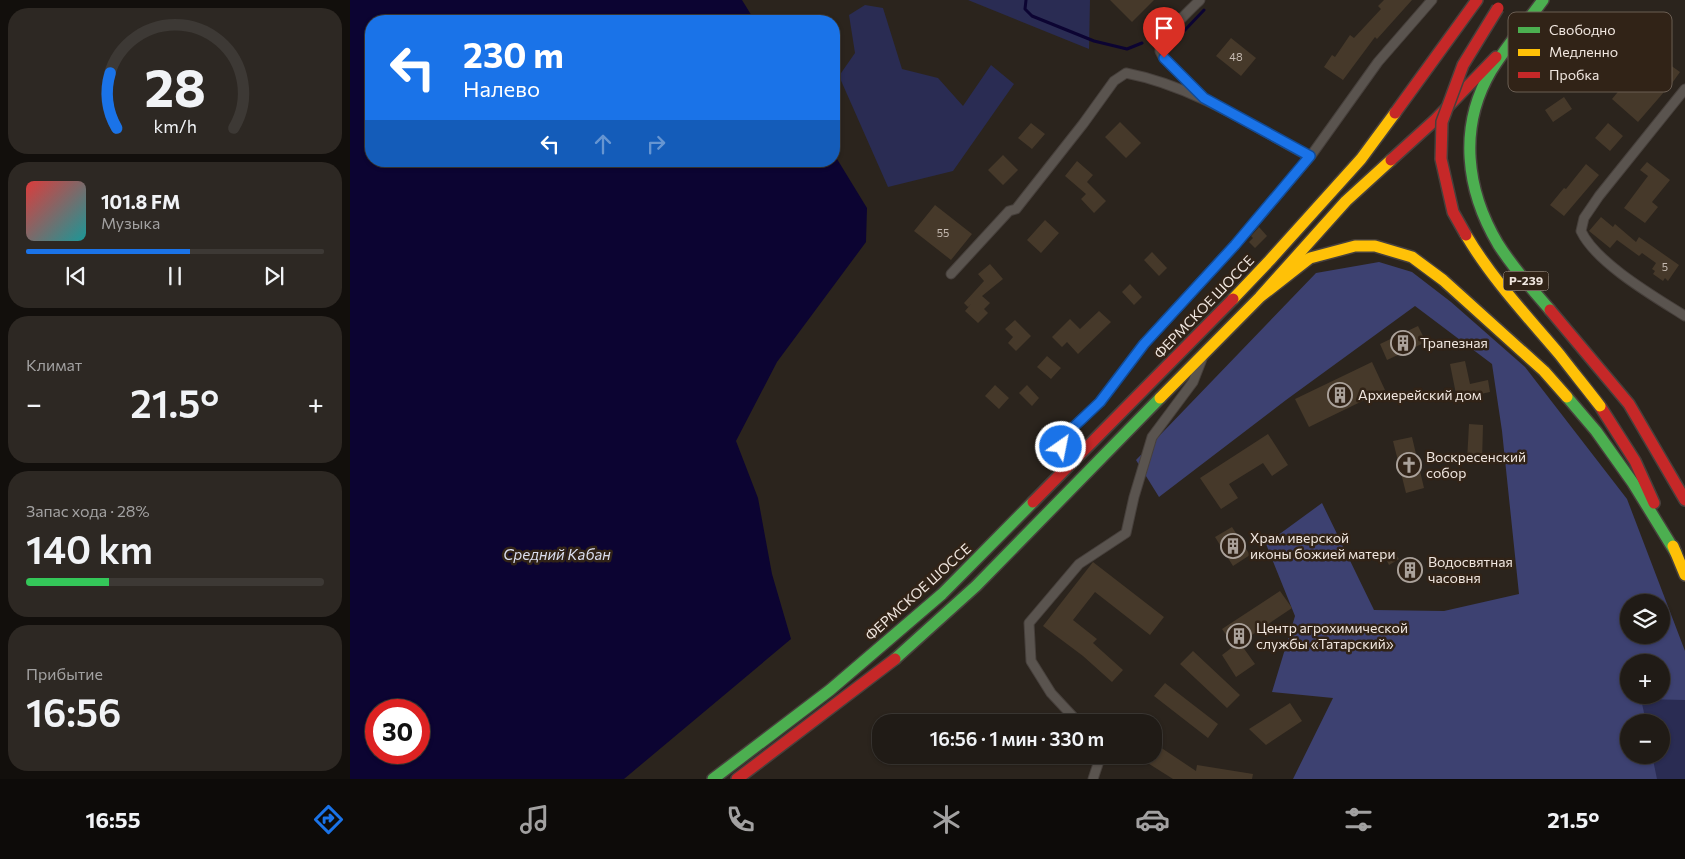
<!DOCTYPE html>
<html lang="ru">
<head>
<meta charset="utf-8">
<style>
  :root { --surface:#201b16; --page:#2d2823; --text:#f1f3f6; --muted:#a2a1a1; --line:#3d3935; --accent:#1a73e8 }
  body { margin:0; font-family:Commissioner,sans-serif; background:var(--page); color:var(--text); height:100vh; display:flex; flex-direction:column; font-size:19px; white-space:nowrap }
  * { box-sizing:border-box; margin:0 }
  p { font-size:16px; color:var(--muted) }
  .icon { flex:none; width:28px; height:28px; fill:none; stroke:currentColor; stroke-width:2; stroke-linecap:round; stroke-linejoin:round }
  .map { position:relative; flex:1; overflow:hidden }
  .drawer { display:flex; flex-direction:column; gap:8px; padding:8px; background:#120f0c; width:350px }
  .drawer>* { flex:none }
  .top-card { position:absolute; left:15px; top:15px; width:475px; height:152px; border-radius:20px; box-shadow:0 1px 4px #0004,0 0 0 1px var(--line); background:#1a73e8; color:#fff; overflow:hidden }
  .buttons { position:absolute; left:1270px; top:594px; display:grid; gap:10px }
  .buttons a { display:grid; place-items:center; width:50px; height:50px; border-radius:50%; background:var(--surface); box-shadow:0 1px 4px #0004,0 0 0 1px var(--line); font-size:25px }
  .speed { position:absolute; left:15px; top:699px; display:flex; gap:10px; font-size:25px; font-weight:700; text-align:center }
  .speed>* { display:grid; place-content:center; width:65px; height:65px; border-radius:50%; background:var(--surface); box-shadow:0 1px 4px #0004,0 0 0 1px var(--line); line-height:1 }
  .speed .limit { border:8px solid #d22; background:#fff; color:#111 }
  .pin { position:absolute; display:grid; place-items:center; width:42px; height:42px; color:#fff; margin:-51px -21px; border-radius:50% 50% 50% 0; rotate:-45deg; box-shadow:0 0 5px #0007 }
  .pin .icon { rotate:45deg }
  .me { position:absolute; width:55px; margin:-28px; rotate:33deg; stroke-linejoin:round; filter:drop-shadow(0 0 4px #0008) }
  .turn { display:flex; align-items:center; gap:18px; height:105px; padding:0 15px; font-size:22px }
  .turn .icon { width:65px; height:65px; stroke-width:2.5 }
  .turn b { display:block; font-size:35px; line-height:42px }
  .lanes { display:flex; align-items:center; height:48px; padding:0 15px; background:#0003; justify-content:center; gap:25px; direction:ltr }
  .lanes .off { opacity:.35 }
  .big { font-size:38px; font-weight:600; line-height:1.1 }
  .drawer .widget { flex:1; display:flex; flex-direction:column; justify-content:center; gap:8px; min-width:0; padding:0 18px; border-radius:20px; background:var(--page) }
  .drawer .dial { align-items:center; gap:0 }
  .dial svg { height:130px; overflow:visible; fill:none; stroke:var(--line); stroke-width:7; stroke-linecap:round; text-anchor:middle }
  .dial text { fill:var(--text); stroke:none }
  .song { display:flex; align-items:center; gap:15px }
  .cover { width:60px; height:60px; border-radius:8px; background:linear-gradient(135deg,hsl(0 70% 55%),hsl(180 70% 35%)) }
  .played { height:5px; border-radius:2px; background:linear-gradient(90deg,var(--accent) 55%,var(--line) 55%) }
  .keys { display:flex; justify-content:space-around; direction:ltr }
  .heat { display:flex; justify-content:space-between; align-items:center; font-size:28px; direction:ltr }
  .charge { height:8px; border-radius:4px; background:linear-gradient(90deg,#34c759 28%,var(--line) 0) }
  .trip { position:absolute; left:522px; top:714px; width:290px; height:50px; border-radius:20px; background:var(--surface); box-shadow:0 1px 4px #0004,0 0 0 1px var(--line); font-weight:600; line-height:50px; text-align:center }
  .menu { display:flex; height:80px; justify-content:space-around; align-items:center; background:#0d0b09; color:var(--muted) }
  .menu .icon { width:35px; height:35px }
  .menu .on { color:var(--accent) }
  .menu b { font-size:22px; color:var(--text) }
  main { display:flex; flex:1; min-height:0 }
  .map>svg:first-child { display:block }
</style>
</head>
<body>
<main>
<section class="drawer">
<div class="widget dial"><svg viewBox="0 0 100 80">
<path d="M14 69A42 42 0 1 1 86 69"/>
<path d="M14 69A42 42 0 0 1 10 35" stroke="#1a73e8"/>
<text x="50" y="56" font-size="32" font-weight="700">28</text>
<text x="50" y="72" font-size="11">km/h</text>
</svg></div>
<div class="widget">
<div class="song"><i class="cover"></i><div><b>101.8 FM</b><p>Музыка</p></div></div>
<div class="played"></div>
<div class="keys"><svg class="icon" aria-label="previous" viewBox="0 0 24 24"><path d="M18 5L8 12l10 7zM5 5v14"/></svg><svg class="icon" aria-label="pause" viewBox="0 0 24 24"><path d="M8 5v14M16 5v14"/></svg><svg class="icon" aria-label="next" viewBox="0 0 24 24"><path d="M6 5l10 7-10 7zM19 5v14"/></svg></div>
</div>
<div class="widget"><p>Климат</p>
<div class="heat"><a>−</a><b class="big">21.5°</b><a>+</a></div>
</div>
<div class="widget"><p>Запас хода · 28%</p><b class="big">140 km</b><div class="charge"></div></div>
<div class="widget"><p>Прибытие</p><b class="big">16:56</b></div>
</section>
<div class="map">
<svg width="1335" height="779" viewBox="0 0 1335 779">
  <rect width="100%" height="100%" fill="#2b241d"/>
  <path fill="#2a2c53" d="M618,0h122l-1,49z
    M515,5l18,3 19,61 36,9 25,28 28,-41 23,19 -61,87 -65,16 -49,-111 16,-23 -6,-38z
    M1258,551l21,51v33h31l25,58v86h-29l-5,-24h10v-33h-17l-6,-27h23v-33h-30z"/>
  <path fill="#3d4171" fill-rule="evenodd" d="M1029,262l33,10 39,30 74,65 102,132 58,152v49l-44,-1 5,23h-17v33h23l5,24h-364l40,-81 -61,-6 23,-76 -29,-72 56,-41 52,107 70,1 75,-17 -17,-163 -10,-67 -77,-58 -129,94 -127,97 -23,-37 180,-187zM1279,602h32v33h-32zM1279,662h32v33h-32z"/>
  <path fill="#0c0432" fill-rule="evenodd" d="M0,0h392l13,21h-384v140h463v-7l33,54 -1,34 -89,120 -41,79 22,57 14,76 19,65 -167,140h-274zM26,710h43v42h-43z"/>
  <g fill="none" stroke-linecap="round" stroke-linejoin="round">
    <path stroke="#0c0432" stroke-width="3" d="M676,0l-1,9 7,7 62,25 33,8 15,-6
      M824,32l10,-1 20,-21
      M805,38l8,-4"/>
  </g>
  <path fill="#46392a" d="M760,0h44l-22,22z
    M1034,0h28l-35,39 -2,-2 -32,43 -19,-13 8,-12 3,2 15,-22 4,3 27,-29 -3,-3z
    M881,38l25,20 -15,18 -25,-20z
    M1316,62l14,10 -15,21 -1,-1 -26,30 -26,-23 15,-18 11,10 4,-4 4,3z
    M1214,97l8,12 -19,13 -8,-12z
    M770,122l21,21 -15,15 -21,-21z
    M681,123l14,11 -13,15 -14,-11z
    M1258,123l15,13 -13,15 -15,-13z
    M653,155l15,15 -15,15 -15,-15z
    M727,161l16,14 -6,7 19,19 -12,12 -13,-14 5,-5 -21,-18z
    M1297,162l23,18 -18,22 6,5 -13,16 -21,-15 24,-32 -8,-6z
    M1236,164l13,11 -35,41 -14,-11 14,-17 2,1z
    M585,205l37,29 -21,26 -37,-29z
    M1251,217l12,10 2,-3 21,18 3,-5 40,28 -11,16 -3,-3 -2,3 -10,-7 2,-3 -3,-2 4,-6 -14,-10 -3,3 -22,-16 -7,8 -21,-17z
    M695,220l14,13 -18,20 -14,-13z
    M909,227l8,9 -12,12 -6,-6 4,-4 -2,-2z
    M802,252l15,16 -8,8 -15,-16z
    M640,264l13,15 -21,17 8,7 -6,6 4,4 -10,10 -13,-12 6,-7 -3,3 -4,-4 20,-22 -6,-7z
    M780,284l12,13 -8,8 -12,-13z
    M749,311l12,11 -33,32 -11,-12 -5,5 -10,-10 18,-18 10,10z
    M665,320l16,16 -15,15 -8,-8 5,-6 -8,-8z
    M1068,326l8,16 -39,18 -7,-16z
    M697,356l14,12 -10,11 -14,-12z
    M1115,361l5,23 18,-4 2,12 -33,7 -7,-35z
    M1022,362l13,28 -76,37 -14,-28z
    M645,385l14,13 -10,11 -14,-13z
    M677,385l12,13 -7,8 -13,-13z
    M1119,424l14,1 -1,37 -15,-1z
    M918,434l20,31 -16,11 -9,-13 -34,21 9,14 -17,11 -21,-31z
    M1062,437l12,51 -18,5 -13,-52z
    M882,527l18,28 -17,11 -18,-29z
    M1044,552l5,7 -10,6 -4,-8z
    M743,562l71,55 -14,18 -55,-43 -22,28 24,19 -4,4 30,27 -11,12 -29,-26 -40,-30z
    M930,591l12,17 -52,35 15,21 -19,13 -14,-22 12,-9 -12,-17z
    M843,651l47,44 -13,13 -47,-44z
    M815,683l53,41 -10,14 -54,-42z
    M940,703l12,18 -36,24 -17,-16z
    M804,743l42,28 1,-6 56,9 -1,5h-79l-38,-24h19z"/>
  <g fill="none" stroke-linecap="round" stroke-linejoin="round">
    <defs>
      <path id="street" d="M850,0c-9,9 -41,38 -40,51 1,2 2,5 4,7l38,38
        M1335,89l-86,107 -15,22 -3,13c15,32 74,66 104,85
        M601,274l58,-63 7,-2 67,-85 31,-43 12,-8c67,13 125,52 184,84
        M721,465l-9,-9 -1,-9 3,-11 36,-34 44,-58 91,-99 75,-88 68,-95 54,-62
        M728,722l-27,-29 -20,-32 -2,-38 50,-59 47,-31 8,-36 18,-60 41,-55 9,-23
        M743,779l8,-24"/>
      <path id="fast" d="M1193,0c-16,22 -38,48 -52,71 -33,56 -25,119 7,173 15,24 34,45 52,66
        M1217,397l29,34 37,52 43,70
        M545,659l81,-73 184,-188
        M363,779l117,-89 112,-96 91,-92"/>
      <path id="slow" d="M910,297l50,-39 45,-12h20l37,11 31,23 101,91 23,26
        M883,299l37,-39 91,-101 34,-46
        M810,398l100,-101 86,-96 45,-41
        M1323,546l12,29"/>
      <path id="jam" d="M1045,113l82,-113
        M1041,160l44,-40 61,-63
        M1200,310l79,94 56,96
        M1250,406l35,55 19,42
        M683,502l200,-203
        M387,779l158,-120"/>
    </defs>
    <use href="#street" stroke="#47403c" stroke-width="11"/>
    <use href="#fast" stroke="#47403c" stroke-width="14"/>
    <use href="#slow" stroke="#47403c" stroke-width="14"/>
    <use href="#jam" stroke="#47403c" stroke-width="14"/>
    <use href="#street" stroke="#5a544f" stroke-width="9"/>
    <use href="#fast" stroke="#4caf50" stroke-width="11"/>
    <use href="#slow" stroke="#ffc107" stroke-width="11"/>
    <use href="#jam" stroke="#c62828" stroke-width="11"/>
    <defs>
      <path id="slow-bridge" d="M1116,235c26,44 61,81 94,120 13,17 27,34 40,51"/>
      <path id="jam-bridge" d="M1116,235l-13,-23 -12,-53 1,-37 21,-57 35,-57"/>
    </defs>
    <use href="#slow-bridge" stroke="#47403c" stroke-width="14" stroke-linecap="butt"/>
    <use href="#jam-bridge" stroke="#47403c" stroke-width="14" stroke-linecap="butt"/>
    <use href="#slow-bridge" stroke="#ffc107" stroke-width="11"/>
    <use href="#jam-bridge" stroke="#c62828" stroke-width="11"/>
  </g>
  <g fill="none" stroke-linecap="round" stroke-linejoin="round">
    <defs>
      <path id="route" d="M711,447l3,-11 36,-34 44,-58 91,-99 75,-89 -106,-58 -40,-40"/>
    </defs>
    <use href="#route" stroke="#114b97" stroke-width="12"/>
    <use href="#route" stroke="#1a73e8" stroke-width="9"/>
  </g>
  <defs>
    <symbol id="building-ring" viewBox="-11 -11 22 22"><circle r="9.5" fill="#312317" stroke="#aba29b" stroke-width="1.5"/><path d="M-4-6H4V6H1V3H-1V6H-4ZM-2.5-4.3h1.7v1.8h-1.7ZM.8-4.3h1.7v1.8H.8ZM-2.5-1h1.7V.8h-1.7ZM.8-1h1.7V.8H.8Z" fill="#aba29b"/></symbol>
    <symbol id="church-ring" viewBox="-11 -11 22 22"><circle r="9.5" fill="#312317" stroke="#aba29b" stroke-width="1.5"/><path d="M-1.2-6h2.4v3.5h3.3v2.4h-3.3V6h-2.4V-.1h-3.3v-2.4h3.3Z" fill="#aba29b"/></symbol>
  </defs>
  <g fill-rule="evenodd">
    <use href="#building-ring" x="1039" y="329" width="28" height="28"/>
    <use href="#building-ring" x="976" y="381" width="28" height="28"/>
    <use href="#church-ring" x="1045" y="451" width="28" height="28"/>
    <use href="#building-ring" x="869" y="532" width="28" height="28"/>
    <use href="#building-ring" x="1046" y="556" width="28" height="28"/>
    <use href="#building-ring" x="875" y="622" width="28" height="28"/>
  </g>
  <g text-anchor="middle" stroke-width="5" stroke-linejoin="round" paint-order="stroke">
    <g font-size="11" fill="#c6bbb2">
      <text x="886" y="61">48</text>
      <text x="593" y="237">55</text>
      <text x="1315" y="271">5</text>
    </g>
    <rect fill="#312317" stroke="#b7aca3" stroke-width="1" x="1153.5" y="271.5" width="45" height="19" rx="4"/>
    <g font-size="12" font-weight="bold" fill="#f0e6df">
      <text x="1176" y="285">Р-239</text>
    </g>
    <g font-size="14" fill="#f0e6df" stroke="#312317">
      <text transform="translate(854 307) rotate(-46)" y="5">ФЕРМСКОЕ ШОССЕ</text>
      <text transform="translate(568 592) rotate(-42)" y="5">ФЕРМСКОЕ ШОССЕ</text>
    </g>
    <g font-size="14" fill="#f0e6df" stroke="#312317" text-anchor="start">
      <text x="1070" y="348">Трапезная</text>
      <text x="1008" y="400">Архиерейский дом</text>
      <text x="1076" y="462">Воскресенский<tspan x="1076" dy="16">собор</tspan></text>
      <text x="900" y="543">Храм иверской<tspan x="900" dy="16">иконы божией матери</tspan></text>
      <text x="1078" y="567">Водосвятная<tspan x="1078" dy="16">часовня</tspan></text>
      <text x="906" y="633">Центр агрохимической<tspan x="906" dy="16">службы «Татарский»</tspan></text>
    </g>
    <g font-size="15" font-style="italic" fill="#daddef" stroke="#312317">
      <text x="207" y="560">Средний Кабан</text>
    </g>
  </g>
  <rect x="1158" y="12" width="164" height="80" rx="8" fill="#312317" stroke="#6a5e53" stroke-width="1"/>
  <rect x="1168" y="27" width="22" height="6" fill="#4caf50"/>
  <rect x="1168" y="49" width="22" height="7" fill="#ffc107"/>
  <rect x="1168" y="72" width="22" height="6" fill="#c62828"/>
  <g font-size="14" fill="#f0e6df">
    <text x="1199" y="35">Свободно</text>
    <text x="1199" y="57">Медленно</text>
    <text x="1199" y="80">Пробка</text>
  </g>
</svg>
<div class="buttons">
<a><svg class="icon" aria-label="layers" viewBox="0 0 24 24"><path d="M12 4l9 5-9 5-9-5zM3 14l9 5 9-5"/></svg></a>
<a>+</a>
<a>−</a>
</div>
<div class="speed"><div class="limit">30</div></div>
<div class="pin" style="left:814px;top:58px;background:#d93025"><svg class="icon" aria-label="arrive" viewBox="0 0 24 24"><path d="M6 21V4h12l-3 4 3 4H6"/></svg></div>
<svg class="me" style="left:711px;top:447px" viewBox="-20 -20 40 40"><circle r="17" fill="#1a73e8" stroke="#fff" stroke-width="3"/><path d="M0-11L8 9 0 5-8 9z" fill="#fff"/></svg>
<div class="trip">16:56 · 1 мин · 330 m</div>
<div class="top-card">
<div class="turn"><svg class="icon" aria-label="left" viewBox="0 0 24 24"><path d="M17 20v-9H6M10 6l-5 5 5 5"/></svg><div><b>230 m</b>Налево</div></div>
<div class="lanes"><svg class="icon" aria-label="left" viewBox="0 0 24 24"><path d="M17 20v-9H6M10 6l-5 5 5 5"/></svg><svg class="icon off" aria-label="ahead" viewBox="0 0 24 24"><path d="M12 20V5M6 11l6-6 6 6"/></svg><svg class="icon off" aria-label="right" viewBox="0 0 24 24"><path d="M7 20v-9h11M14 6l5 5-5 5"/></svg></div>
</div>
</div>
</main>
<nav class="menu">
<b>16:55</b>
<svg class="icon on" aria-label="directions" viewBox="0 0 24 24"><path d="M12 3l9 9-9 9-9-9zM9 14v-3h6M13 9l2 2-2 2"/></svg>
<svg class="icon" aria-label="music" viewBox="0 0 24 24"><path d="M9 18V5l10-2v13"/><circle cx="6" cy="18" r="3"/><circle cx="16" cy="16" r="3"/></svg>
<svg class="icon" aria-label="phone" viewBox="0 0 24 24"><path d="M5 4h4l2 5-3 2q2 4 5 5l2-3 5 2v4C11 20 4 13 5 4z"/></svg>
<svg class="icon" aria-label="climate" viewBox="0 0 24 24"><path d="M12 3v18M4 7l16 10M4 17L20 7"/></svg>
<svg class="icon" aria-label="car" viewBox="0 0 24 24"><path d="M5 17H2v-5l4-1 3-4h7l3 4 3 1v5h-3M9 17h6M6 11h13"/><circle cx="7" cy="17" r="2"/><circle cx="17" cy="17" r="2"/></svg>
<svg class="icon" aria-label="filters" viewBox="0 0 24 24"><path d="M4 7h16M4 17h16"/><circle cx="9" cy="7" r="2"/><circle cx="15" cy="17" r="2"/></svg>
<b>21.5°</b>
</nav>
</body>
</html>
